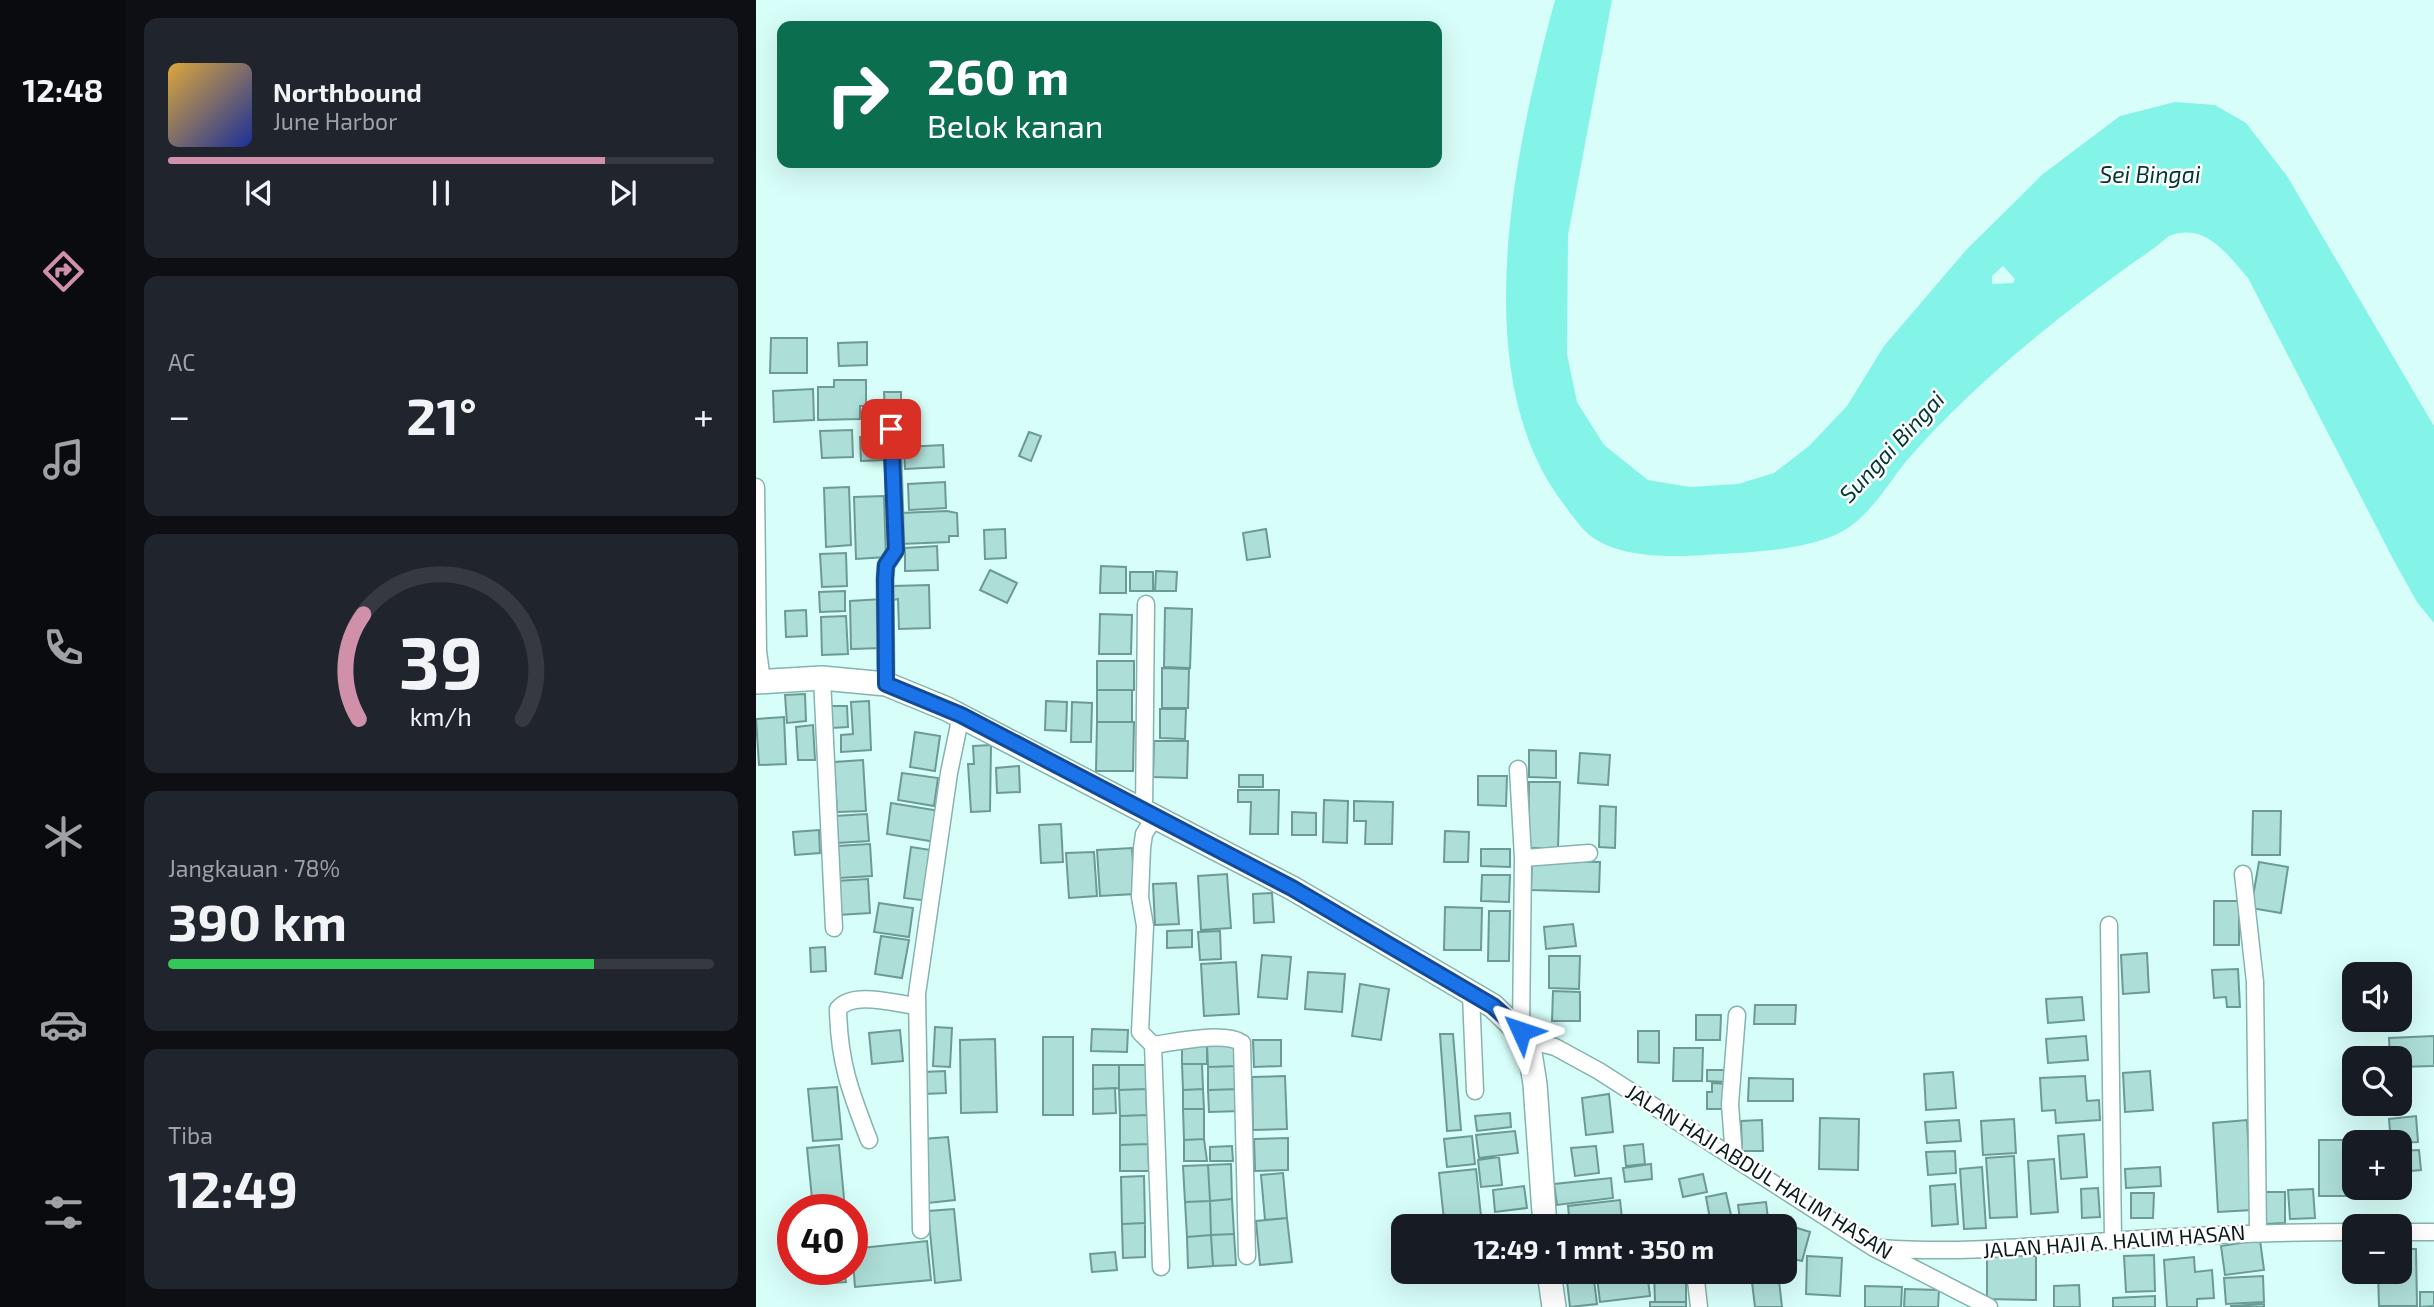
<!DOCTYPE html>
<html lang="id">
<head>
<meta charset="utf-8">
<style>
  :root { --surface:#171b24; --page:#20242c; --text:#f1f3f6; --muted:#9ea1a6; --line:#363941; --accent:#d190aa }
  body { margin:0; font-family:"Exo 2",sans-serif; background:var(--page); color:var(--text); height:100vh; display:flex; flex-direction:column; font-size:26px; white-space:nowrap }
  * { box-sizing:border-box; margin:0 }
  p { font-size:23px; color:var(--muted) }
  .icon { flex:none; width:38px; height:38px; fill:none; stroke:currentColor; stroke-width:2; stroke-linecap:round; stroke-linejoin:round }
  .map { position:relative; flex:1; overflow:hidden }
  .sheet { display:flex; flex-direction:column; gap:18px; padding:18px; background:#0d0f14; width:630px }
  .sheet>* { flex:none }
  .guide { position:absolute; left:21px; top:21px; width:665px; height:147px; border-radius:14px; box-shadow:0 7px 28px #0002; background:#0b6e4f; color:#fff; overflow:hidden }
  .buttons { position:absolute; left:1586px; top:962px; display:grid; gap:14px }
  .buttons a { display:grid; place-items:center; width:70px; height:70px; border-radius:14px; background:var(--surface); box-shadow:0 7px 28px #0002; font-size:35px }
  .speed { position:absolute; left:21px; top:1194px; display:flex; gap:14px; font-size:35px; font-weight:700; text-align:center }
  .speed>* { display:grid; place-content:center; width:91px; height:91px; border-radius:50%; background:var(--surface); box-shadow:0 7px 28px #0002; line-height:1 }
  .speed .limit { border:10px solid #d22; background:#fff; color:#111 }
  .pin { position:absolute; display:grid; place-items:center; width:60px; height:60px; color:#fff; margin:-30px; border-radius:14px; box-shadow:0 4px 10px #0006 }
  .me { position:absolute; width:77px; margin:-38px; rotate:312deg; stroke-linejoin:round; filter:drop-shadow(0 0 5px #0008) }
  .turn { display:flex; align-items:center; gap:24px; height:147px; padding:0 35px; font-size:32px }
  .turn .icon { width:91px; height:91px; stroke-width:2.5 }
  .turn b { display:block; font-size:49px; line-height:60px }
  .big { font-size:52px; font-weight:700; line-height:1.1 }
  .sheet .tile { flex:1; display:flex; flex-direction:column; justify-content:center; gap:10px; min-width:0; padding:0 24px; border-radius:14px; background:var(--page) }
  .sheet .dial { align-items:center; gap:0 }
  .dial svg { height:182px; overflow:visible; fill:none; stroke:var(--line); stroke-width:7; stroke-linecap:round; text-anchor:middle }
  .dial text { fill:var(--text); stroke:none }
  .song { display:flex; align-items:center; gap:21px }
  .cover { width:84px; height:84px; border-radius:10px; background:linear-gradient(135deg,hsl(40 70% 55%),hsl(230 70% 35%)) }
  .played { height:7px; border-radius:4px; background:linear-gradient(90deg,var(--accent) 80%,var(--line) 80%) }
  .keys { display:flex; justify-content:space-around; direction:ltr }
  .heat { display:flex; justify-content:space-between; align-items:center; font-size:38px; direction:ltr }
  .charge { height:10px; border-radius:5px; background:linear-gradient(90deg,#34c759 78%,var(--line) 0) }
  .trip { position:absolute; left:635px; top:1214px; width:406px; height:70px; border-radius:14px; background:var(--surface); box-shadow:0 7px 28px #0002; font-weight:700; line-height:70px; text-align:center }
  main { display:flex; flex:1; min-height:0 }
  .menu { display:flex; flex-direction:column; width:126px; justify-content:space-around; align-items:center; background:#090b0e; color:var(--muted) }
  .menu .icon { width:49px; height:49px }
  .menu .active { color:var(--accent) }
  .menu b { font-size:32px; color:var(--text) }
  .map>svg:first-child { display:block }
</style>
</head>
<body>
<main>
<nav class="menu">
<b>12:48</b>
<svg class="icon active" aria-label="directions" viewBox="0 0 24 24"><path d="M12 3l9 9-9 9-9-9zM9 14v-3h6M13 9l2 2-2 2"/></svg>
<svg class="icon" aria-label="music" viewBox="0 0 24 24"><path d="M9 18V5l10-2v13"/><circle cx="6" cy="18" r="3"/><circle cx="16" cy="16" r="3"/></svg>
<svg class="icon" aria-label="phone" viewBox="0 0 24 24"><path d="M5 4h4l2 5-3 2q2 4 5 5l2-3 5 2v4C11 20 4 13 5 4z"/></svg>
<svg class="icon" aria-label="climate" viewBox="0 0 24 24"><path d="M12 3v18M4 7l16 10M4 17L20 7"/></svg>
<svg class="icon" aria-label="car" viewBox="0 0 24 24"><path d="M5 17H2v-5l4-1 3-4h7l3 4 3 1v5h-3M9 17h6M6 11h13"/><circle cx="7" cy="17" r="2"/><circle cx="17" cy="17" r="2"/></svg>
<svg class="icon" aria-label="filters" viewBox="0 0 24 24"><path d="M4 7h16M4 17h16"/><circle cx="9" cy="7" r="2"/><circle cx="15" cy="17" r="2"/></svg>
</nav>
<section class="sheet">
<div class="tile">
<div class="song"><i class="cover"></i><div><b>Northbound</b><p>June Harbor</p></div></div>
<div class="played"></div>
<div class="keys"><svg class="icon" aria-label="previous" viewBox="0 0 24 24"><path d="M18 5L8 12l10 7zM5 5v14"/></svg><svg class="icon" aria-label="pause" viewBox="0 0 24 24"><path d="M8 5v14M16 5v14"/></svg><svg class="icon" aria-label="next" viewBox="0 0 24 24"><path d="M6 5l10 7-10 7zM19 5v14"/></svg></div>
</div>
<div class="tile"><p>AC</p>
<div class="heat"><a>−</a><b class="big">21°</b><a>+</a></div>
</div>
<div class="tile dial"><svg viewBox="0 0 100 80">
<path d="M14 69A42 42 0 1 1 86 69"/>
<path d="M14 69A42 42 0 0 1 16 23" stroke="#d190aa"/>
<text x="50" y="56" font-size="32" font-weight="700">39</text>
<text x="50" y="72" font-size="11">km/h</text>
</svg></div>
<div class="tile"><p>Jangkauan · 78%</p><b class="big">390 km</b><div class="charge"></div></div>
<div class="tile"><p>Tiba</p><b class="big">12:49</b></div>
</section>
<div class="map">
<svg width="1678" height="1307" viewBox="0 0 1678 1307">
  <rect width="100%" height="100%" fill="#d8fef9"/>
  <path fill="#84f4e9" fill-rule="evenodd" d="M799,0h57l-44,235 -1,119 10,48 27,43 44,35 42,7 48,-3 36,-11 35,-27 38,-40 37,-60 83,-97 76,-75 77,-58 55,-14 40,3 31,18 41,53 147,250v197l-17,-21 -24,-43 -145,-281c-22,-25 -43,-56 -79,-42 -15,13 -31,23 -46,34 -77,56 -152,117 -214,188 -23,27 -40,62 -74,77 -36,16 -93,18 -131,20 -35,2 -82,3 -112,-18 -11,-8 -21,-23 -29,-34 -99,-129 -47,-359 -8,-503zM1247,266l12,13 -2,4 -21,1v-8z"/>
  <path fill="#aeded8" stroke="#6c9a94" stroke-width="2" d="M15,338h36v35h-37z
    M111,342v23l-28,1 -1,-23z
    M78,380h32v26h-6v13l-42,1v-33h16z
    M57,389l1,31 -40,2 -1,-31z
    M128,392h17v22l-16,1z
    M96,430l1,27 -31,1 -2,-27z
    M273,432l12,4 -10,25 -12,-5z
    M129,436l1,24 -25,1 -1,-24z
    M187,445l1,22 -39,2 -1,-22z
    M189,482l1,26 -37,2 -1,-26z
    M93,487l2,58 -25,2 -2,-59z
    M128,496l2,61 -30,2 -2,-62z
    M191,511l10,2 1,23h-9v6l-48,2 -1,-31z
    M249,529l1,29 -21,1 -1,-29z
    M510,529l4,28 -23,3 -4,-27z
    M181,546l1,24 -33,1v-23z
    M90,553l1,33 -25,1 -2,-33z
    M345,566l25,1v26h-26z
    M234,570l27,13 -10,20 -27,-13z
    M400,571l21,1 -1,19h-21z
    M374,572h23v19h-23z
    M173,585l1,43 -31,1 -1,-30 -5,1v-14z
    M89,591v20l-25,1 -1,-20z
    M126,599l2,49 -33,1 -1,-48z
    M409,608l27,1 -2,59 -26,-1z
    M50,610l1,26 -21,1 -1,-26z
    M344,614l32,1 -1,39h-32z
    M90,616l2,38 -26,1 -1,-38z
    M341,661h37v29h-37z
    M406,668l27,1 -1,39h-26z
    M341,690h35v32h-35z
    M49,694l1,27 -19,2 -2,-28z
    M113,701l2,49 -30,2v-17l12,-1 -2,-32z
    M290,701l21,1 -1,29 -21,-1z
    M316,702l20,1 -1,39h-20z
    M74,706h17l1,21 -17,1z
    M404,709h26l-1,30 -25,-1z
    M28,717l2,47 -27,1 -3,-46z
    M341,722h37l-1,49h-37z
    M57,725l2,35h-17l-2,-33z
    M159,732l25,4 -5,35 -25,-4z
    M398,741h34l-1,37 -34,-1z
    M235,745l-1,66 -19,1 -3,-48h6l-1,-18z
    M773,750l27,1v27l-27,-1z
    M824,753l30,2 -2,30 -30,-2z
    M107,760l3,51 -29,1 -3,-50z
    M263,766l1,26 -23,1 -1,-25z
    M146,773l36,5 -4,28 -36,-6z
    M483,775h24v12h-24z
    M722,776h29l-1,30 -28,-1z
    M773,782h31l-2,66h-30z
    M482,790h41l-1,44h-28l1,-32h-13z
    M568,800l24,1 -1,42 -24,-1z
    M598,801l39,1 -1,42h-27l1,-23h-12z
    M135,803l49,8 -4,31 -49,-8z
    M844,806l16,1 -1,41 -16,-1z
    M1497,811h28l-1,44h-28z
    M536,812l24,1v22h-24z
    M111,814l2,27 -32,2 -2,-27z
    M305,824l2,38 -22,1 -2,-38z
    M63,830l1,23 -25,2 -2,-23z
    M689,831l24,1 -1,30h-24z
    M114,844l2,32 -33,2 -2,-32z
    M155,847l26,4 -8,50 -25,-3z
    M376,848l3,46 -35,2 -3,-46z
    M725,849h29v18l-29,-1z
    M338,852l3,44 -28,2 -3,-45z
    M776,861l68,1 -1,30 -68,-2z
    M1503,862l29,5 -7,46 -30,-5z
    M471,874l4,54 -30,2 -3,-54z
    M726,875h28l-1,27 -28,-1z
    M112,879l2,34 -32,2 -2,-34z
    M420,883l3,41 -24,1 -2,-41z
    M516,893l2,29 -20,1 -1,-29z
    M1458,901h25v44h-25z
    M123,903l34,5 -4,29 -35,-5z
    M689,907l37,1 -1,42h-37z
    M733,911h21l-1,50h-21z
    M817,924l3,22 -30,3 -2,-22z
    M436,930v17l-25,1v-17z
    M464,931l1,28 -21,1 -2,-28z
    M125,936l28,4 -7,38 -27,-4z
    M69,947l1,24 -15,1 -1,-24z
    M1391,953l2,39 -26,2 -2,-39z
    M506,955l29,2 -4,42 -29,-2z
    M793,956h31l-1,33 -30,-1z
    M480,962l3,52 -35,2 -3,-52z
    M1482,969l2,38h-13l-1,-10 -12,1 -2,-28z
    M552,972l37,2 -3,38 -37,-3z
    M604,984l29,5 -8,51 -29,-4z
    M797,991l27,1v29h-28z
    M1326,997l2,23 -36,3 -2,-24z
    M999,1005h41l-1,19h-41z
    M940,1015h25l-1,25h-24z
    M179,1027l17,1 -2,39 -17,-1z
    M336,1029l36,1 -1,22 -36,-1z
    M144,1030l3,31 -31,3 -3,-31z
    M882,1031h21v32l-21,-1z
    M684,1034h13l8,96 -14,1z
    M1330,1036l2,24 -40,3 -2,-24z
    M1678,1036v30l-35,1v-8h-9l-1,-21z
    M287,1037h30v78h-30z
    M239,1039l2,73 -36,1 -1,-73z
    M497,1040h28v26l-27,1z
    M482,1044l1,22 -31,1 -1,-22z
    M426,1045h25v19h-25z
    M918,1048h29l-1,33h-29z
    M426,1064h20l1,25 -20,1z
    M337,1065h26v23l-26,1z
    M363,1065h27v24l-27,1z
    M483,1066v23l-31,1v-23z
    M951,1070h19v12l-19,-1z
    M189,1071l1,22 -22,1 -1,-22z
    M1394,1071l3,39 -28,2 -2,-39z
    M1197,1072l3,36 -30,2 -2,-36z
    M529,1076l2,53 -34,1 -1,-53z
    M1329,1076l2,25 12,-1 1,20 -44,3 -1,-13 -13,1 -2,-33z
    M993,1078l44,1v22h-45z
    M956,1083l15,1 -4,25h-16v-17h5z
    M81,1087l5,52 -29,2 -5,-52z
    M359,1088l1,25 -23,1v-25z
    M390,1089l1,26 -27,1 -1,-26z
    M447,1089l1,20h-21v-19z
    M485,1089v22l-32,1 -1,-22z
    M853,1094l4,38 -27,3 -4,-37z
    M427,1109h21v30l-20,1z
    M754,1113l1,14 -34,4 -2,-15z
    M392,1115v29l-28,1v-29z
    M1660,1116l2,26 -27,1 -2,-24z
    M1064,1118l39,1 -1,51 -39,-1z
    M1258,1119l2,34 -33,2 -2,-34z
    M1006,1120l1,31h-21l-1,-30z
    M1203,1120l2,21 -34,2 -2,-21z
    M1491,1120l5,90 -34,2 -5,-89z
    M759,1131l3,22 -39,5 -3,-23z
    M1328,1134l3,43 -26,2 -3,-43z
    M716,1136l3,28 -28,3 -3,-28z
    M192,1137l7,63 -27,3 -6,-64z
    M532,1138v32l-33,1 -1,-32z
    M448,1139l3,22h-23v-21z
    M1563,1140h34v56h-34z
    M392,1144l1,27h-29v-26z
    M887,1144l2,20 -19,2 -2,-20z
    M83,1145l6,64h-32l-6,-61z
    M476,1146l1,15h-23v-14z
    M840,1146l3,27 -24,3 -4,-28z
    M1663,1150l2,20 -22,2v-21z
    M1199,1151l1,22 -28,2 -2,-23z
    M1258,1156l3,61 -27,1 -4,-60z
    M743,1157l3,28 -21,2 -3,-27z
    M1298,1159l4,53 -27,2 -3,-53z
    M475,1164l1,35 -22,2 -2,-36z
    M895,1164l1,15 -27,3 -2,-14z
    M452,1165l2,36 -25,1 -2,-36z
    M1226,1167l4,61 -22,1 -4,-60z
    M1404,1167l1,19 -35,2 -1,-19z
    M720,1169l5,47 -37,4 -5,-47z
    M527,1173l4,45 -22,2 -4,-45z
    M947,1174l4,18 -24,5 -4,-18z
    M388,1176l1,47 -23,1 -1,-47z
    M855,1178l2,20 -56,7 -3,-21z
    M1199,1184l3,40 -26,2 -2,-40z
    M768,1186l3,22 -32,4 -2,-22z
    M1342,1188l2,29 -18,1 -1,-29z
    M1557,1189l2,29 -25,1 -2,-29z
    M1509,1192h20v31l-20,1z
    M970,1193l5,22 -21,4 -4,-22z
    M1375,1193h23l-1,25h-22z
    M476,1199l2,35 -23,1 -1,-34z
    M864,1200l3,27h-53l-2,-21z
    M454,1201l1,34 -24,2 -2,-35z
    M1010,1202l3,25h-28l-3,-22z
    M198,1209l7,71 -26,3 -7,-72z
    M531,1218l5,44 -32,3 -4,-44z
    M389,1223v34l-22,1 -1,-34z
    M1025,1223l29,9 -8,29 -17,-4v-30h-5z
    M478,1234l2,31 -23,1 -2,-31z
    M455,1235l2,31 -25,2 -1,-31z
    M644,1235h4v23h-2z
    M1504,1240l4,30 -39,5 -4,-29z
    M171,1241l4,39 -76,7 -3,-38z
    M1643,1249h17l1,57h-38l-1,-34h21z
    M359,1252l2,18 -25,2 -2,-18z
    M1231,1255l49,1v44l-49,-1z
    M1398,1255l1,36 -29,1 -2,-36z
    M1051,1256l35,2 -2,38 -34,-2z
    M1438,1257l1,15 17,-2 2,28 -17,1v8h-30l-3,-47z
    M63,1269h25l2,13 -26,2z
    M810,1272h27l4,32 -27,3z
    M891,1272l3,24 -50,6 -3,-25z
    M898,1272h32v30h-31z
    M1022,1272l4,35h-27l-4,-33z
    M1507,1276l1,26 -38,2 -2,-26z
    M1323,1285l1,22h-26v-21z
    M1109,1286l37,1 -1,20h-36z
    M1149,1289l34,1 -1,17h-34z
    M1664,1292h14v14l-14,1z
    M1399,1296v11h-42v-9z
    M894,1302h36v5h-36z
    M1508,1304v3h-33v-1z"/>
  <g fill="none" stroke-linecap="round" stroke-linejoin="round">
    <defs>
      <path id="street" d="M0,487l2,164 4,30
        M66,678l12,250
        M130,684l-1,-105 1,-14 10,-15 -4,-121
        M762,769l5,89 -2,173
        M388,813l2,-209
        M398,818l-10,16 -2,14 -2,49 5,29 -5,106 13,13c22,-3 72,-14 89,-2l5,213
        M767,858l66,-5
        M1487,874l12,108 3,251
        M1353,925l4,316
        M715,995l4,96
        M772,1040l27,7 44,24 275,177 115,59
        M397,1045l8,222
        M113,1140c-19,-49 -30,-78 -31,-131 15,-19 58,-5 79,-3
        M978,1157l-4,-53 7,-89
        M165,1230l-4,-236 32,-221 12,-58
        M1643,1232h35
        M1125,1248c77,6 152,-2 228,-7 82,-6 163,-9 245,-9
        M939,1272l4,35"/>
      <path id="secondary" d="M0,682l66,-4 64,6 61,25 345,179 201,118 35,34 7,44 10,143
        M793,1272l5,35"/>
    </defs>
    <use href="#street" stroke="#85b3ae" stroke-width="19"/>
    <use href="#secondary" stroke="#85b3ae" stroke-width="26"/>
    <use href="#street" stroke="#fff" stroke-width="16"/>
    <use href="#secondary" stroke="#fff" stroke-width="23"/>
  </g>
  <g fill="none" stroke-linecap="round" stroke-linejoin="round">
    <defs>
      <path id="route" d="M135,429l5,121 -10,15 -1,14 1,105 75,31 331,173 201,118 28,25"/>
    </defs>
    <use href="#route" stroke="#114b97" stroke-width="18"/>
    <use href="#route" stroke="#1a73e8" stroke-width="12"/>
  </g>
  <g text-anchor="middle" stroke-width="5" stroke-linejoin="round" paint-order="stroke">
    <g font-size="21" fill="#091c1a" stroke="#fff">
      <text transform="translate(1003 1172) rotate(32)" y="7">JALAN HAJI ABDUL HALIM HASAN</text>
      <text transform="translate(1358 1242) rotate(-4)" y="7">JALAN HAJI A. HALIM HASAN</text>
    </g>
    <g font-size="23" font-style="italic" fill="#003733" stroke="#fff">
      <text x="1394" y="183">Sei Bingai</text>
      <text transform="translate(1136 447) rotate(-47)" y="8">Sungai Bingai</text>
    </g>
  </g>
</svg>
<div class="buttons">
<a><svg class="icon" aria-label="sound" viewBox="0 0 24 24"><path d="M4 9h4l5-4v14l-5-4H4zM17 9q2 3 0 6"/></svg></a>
<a><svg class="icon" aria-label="search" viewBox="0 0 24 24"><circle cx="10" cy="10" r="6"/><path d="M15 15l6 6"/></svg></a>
<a>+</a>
<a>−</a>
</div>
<div class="speed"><div class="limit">40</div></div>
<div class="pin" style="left:135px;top:429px;background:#d93025"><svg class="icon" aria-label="arrive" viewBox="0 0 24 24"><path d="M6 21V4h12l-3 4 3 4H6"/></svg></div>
<svg class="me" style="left:765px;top:1031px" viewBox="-20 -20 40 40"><path d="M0-17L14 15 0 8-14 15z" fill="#1a73e8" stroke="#fff" stroke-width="4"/></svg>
<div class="trip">12:49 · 1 mnt · 350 m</div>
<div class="guide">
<div class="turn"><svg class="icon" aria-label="right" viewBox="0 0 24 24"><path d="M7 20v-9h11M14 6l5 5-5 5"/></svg><div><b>260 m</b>Belok kanan</div></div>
</div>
</div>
</main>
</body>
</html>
